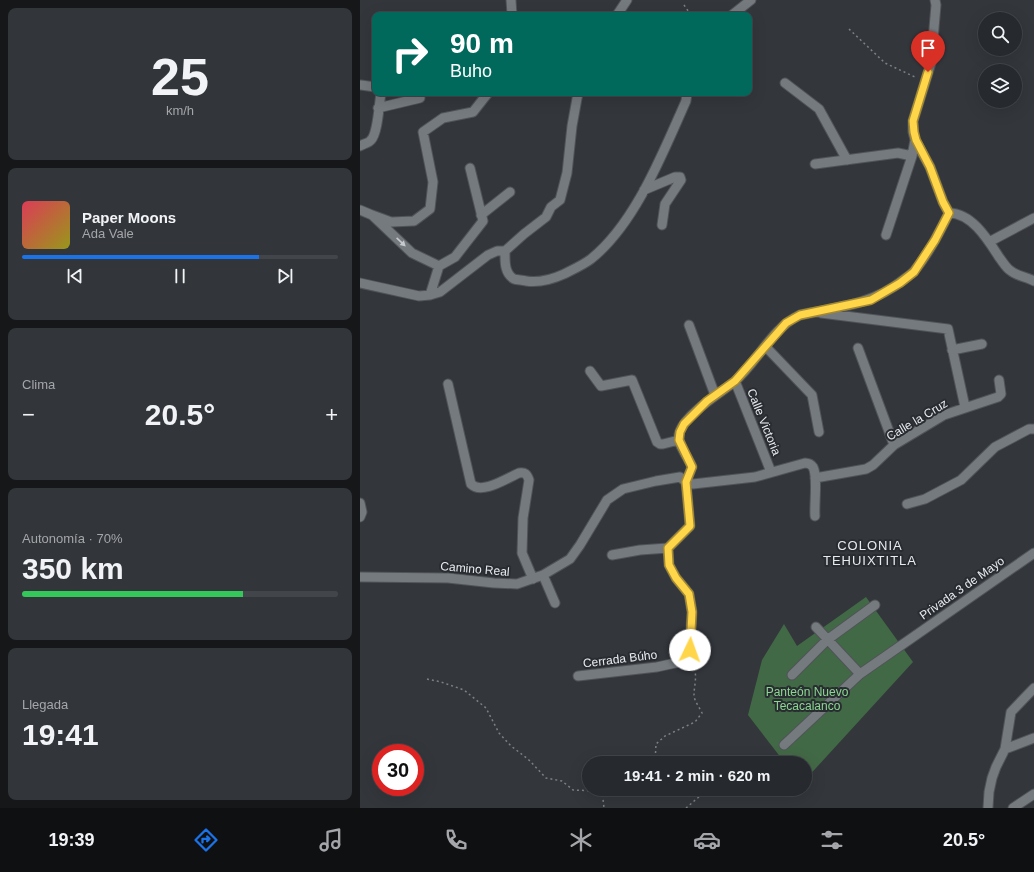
<!DOCTYPE html>
<html lang="es">
<head>
<meta charset="utf-8">
<style>
  :root { --surface:#26292d; --page:#323539; --text:#f1f3f6; --muted:#a4a6aa; --line:#424549; --accent:#1a73e8 }
  body { margin:0; font-family:Helvetica,sans-serif; background:var(--page); color:var(--text); height:100vh; display:flex; flex-direction:column; font-size:15px; white-space:nowrap }
  * { box-sizing:border-box; margin:0 }
  p { font-size:13px; color:var(--muted) }
  .icon { flex:none; width:22px; height:22px; fill:none; stroke:currentColor; stroke-width:2; stroke-linecap:round; stroke-linejoin:round }
  .map { position:relative; flex:1; overflow:hidden }
  .panel { display:flex; flex-direction:column; gap:8px; padding:8px; background:#151719; width:360px }
  .panel>* { flex:none }
  .hud { position:absolute; left:12px; top:12px; width:380px; height:84px; border-radius:8px; box-shadow:0 4px 16px #0002,0 0 0 1px var(--line); background:#00695c; color:#fff; overflow:hidden }
  .tools { position:absolute; left:618px; top:12px; display:grid; gap:8px }
  .tools a { display:grid; place-items:center; width:44px; height:44px; border-radius:50%; background:var(--surface); box-shadow:0 4px 16px #0002,0 0 0 1px var(--line); font-size:20px }
  .speed { position:absolute; left:12px; top:744px; display:flex; gap:8px; font-size:20px; font-weight:700; text-align:center }
  .speed>* { display:grid; place-content:center; width:52px; height:52px; border-radius:50%; background:var(--surface); box-shadow:0 4px 16px #0002,0 0 0 1px var(--line); line-height:1 }
  .speed .limit { border:6px solid #d22; background:#fff; color:#111 }
  .pin { position:absolute; display:grid; place-items:center; width:34px; height:34px; color:#fff; margin:-41px -17px; border-radius:50% 50% 50% 0; rotate:-45deg; box-shadow:0 0 4px #0007 }
  .pin .icon { rotate:45deg }
  .me { position:absolute; width:44px; margin:-22px; rotate:3deg; stroke-linejoin:round; filter:drop-shadow(0 0 3px #0008) }
  .turn { display:flex; align-items:center; gap:14px; height:84px; padding:0 12px; font-size:18px }
  .turn .icon { width:52px; height:52px; stroke-width:2.5 }
  .turn b { display:block; font-size:28px; line-height:34px }
  .big { font-size:30px; font-weight:700; line-height:1.1 }
  .panel .tile { flex:1; display:flex; flex-direction:column; justify-content:center; gap:6px; min-width:0; padding:0 14px; border-radius:8px; background:var(--page) }
  .panel .dial { align-items:center; gap:0 }
  .dial b { font-size:52px; line-height:1 }
  .song { display:flex; align-items:center; gap:12px }
  .cover { width:48px; height:48px; border-radius:6px; background:linear-gradient(135deg,hsl(350 70% 55%),hsl(60 70% 35%)) }
  .played { height:4px; border-radius:2px; background:linear-gradient(90deg,var(--accent) 75%,var(--line) 75%) }
  .keys { display:flex; justify-content:space-around; direction:ltr }
  .heat { display:flex; justify-content:space-between; align-items:center; font-size:22px; direction:ltr }
  .charge { height:6px; border-radius:3px; background:linear-gradient(90deg,#34c759 70%,var(--line) 0) }
  .trip { position:absolute; left:222px; top:756px; width:230px; height:40px; border-radius:20px; background:var(--surface); box-shadow:0 4px 16px #0002,0 0 0 1px var(--line); font-weight:700; line-height:40px; text-align:center }
  .dock { display:flex; height:64px; justify-content:space-around; align-items:center; background:#0f1012; color:var(--muted) }
  .dock .icon { width:28px; height:28px }
  .dock .active { color:var(--accent) }
  .dock b { font-size:18px; color:var(--text) }
  main { display:flex; flex:1; min-height:0 }
  .map>svg:first-child { display:block }
</style>
</head>
<body>
<main>
<section class="panel">
<div class="tile dial"><b>25</b><p>km/h</p></div>
<div class="tile">
<div class="song"><i class="cover"></i><div><b>Paper Moons</b><p>Ada Vale</p></div></div>
<div class="played"></div>
<div class="keys"><svg class="icon" aria-label="previous" viewBox="0 0 24 24"><path d="M18 5L8 12l10 7zM5 5v14"/></svg><svg class="icon" aria-label="pause" viewBox="0 0 24 24"><path d="M8 5v14M16 5v14"/></svg><svg class="icon" aria-label="next" viewBox="0 0 24 24"><path d="M6 5l10 7-10 7zM19 5v14"/></svg></div>
</div>
<div class="tile"><p>Clima</p>
<div class="heat"><a>−</a><b class="big">20.5°</b><a>+</a></div>
</div>
<div class="tile"><p>Autonomía · 70%</p><b class="big">350 km</b><div class="charge"></div></div>
<div class="tile"><p>Llegada</p><b class="big">19:41</b></div>
</section>
<div class="map">
<svg width="674" height="808" viewBox="0 0 674 808">
  <rect width="100%" height="100%" fill="#33373c"/>
  <path fill="#426945" d="M506,597l47,65 -108,118v-17h-20l-37,-48 14,-55 22,-36 13,22z"/>
  <g fill="none" stroke-linecap="round" stroke-linejoin="round">
    <defs>
      <path id="minor" d="M151,0l1,15
        M257,15l10,-15
        M372,15l19,-15
        M425,83l34,26 28,51
        M1,85l14,2
        M18,108l42,-10
        M0,146c3,-2 9,-3 11,-6 7,-7 8,-36 10,-47
        M455,164l83,-11 14,3
        M284,190l31,-13h5l1,3 -16,24 -3,21
        M0,210l12,5 40,38 27,13
        M589,213c23,0 39,27 50,44 4,5 7,11 12,14 6,5 16,6 23,10
        M12,215l19,7 23,-1 16,-12 3,-27 -10,-50 20,-14 30,-6 15,-19
        M121,215l29,-23
        M526,235l26,-79 3,-16
        M629,242l45,-24
        M145,251l19,-17 22,-17 5,-10 9,-7 7,-27 5,-47 6,-33
        M79,266l16,-9 28,-36 -13,-53
        M0,283l59,13 11,-1 10,-3 48,-37 9,-4h8c0,10 -1,22 9,28 3,1 9,1 12,2 13,2 27,-2 38,-7 10,-5 19,-9 27,-15 45,-36 72,-107 95,-158l1,-8
        M70,295l9,-29
        M461,313l127,16 17,78
        M329,325l26,70
        M405,346l47,49 7,37
        M498,348l36,97
        M592,350l30,-6
        M230,371l11,15 31,-6 25,62 3,2h3l16,-4
        M375,381l36,91
        M88,384l23,100c11,11 36,-6 48,-11 6,-1 8,1 10,7l-6,38 -1,35 11,26
        M455,478l51,-9 7,-4 21,-20 50,-30 54,-18 3,-3 -2,-14
        M0,503l2,9 -2,5
        M547,504l18,-5 36,-19 34,-33 34,-18h5
        M308,548l22,-22 -4,-44 6,-15c-4,-11 -17,-24 -12,-36 7,-18 39,-37 54,-49 24,-20 37,-54 66,-67 36,-7 74,-11 103,-35 4,-3 9,-6 12,-10 14,-17 24,-37 34,-57l-6,-11 -13,-35 -15,-27 -2,-8v-11l18,-58 5,-58 -1,-5
        M252,555l28,-5 28,-2
        M183,575l12,28
        M0,577l88,1 46,5 23,1 26,-9 27,-16 10,-14 27,-45 16,-11 33,-8 24,-4 6,5 7,2 62,-7 50,-14c3,0 6,1 8,4 5,10 1,37 2,49
        M456,627l44,47
        M432,675l35,-35 48,-35
        M218,676l79,-9 32,-7 3,-48 -3,-18 -13,-16 -7,-13 -1,-17
        M424,745l76,-71 174,-121
        M645,749l29,-11
        M628,808l1,-16 3,-14 4,-11 9,-18 6,-37 23,-24
        M653,808l21,-14"/>
    </defs>
    <use href="#minor" stroke="#505458" stroke-width="11"/>
    <path stroke="#7d8084" stroke-width="1.5" stroke-dasharray="2 3" stroke-linecap="butt" d="M324,5l7,10
      M489,29l36,34 32,15
      M67,679l14,3 23,8 22,18 13,25 12,13 17,13 18,19 16,3 11,9 24,1 5,-2
      M295,763l1,-19 9,-8 30,-14 7,-9c-2,-5 -8,-12 -8,-18 0,-9 4,-21 -1,-29
      M242,790l2,18
      M326,808l14,-12 -1,-7"/>
    <use href="#minor" stroke="#757a7f" stroke-width="9"/>
  </g>
  <defs><path id="oneway-solid" d="M-6-.8H1V-3.2L6.5 0L1 3.2V.8H-6Z"/></defs>
  <use fill="#c6c9cd" href="#oneway-solid" transform="translate(41 242) rotate(43)"/>
  <g fill="none" stroke-linecap="round" stroke-linejoin="round">
    <defs>
      <path id="route" d="M330,650l2,-38 -3,-18 -13,-16 -7,-13 -1,-17 22,-22 -4,-44 6,-15 -13,-27 1,-8 4,-8 23,-23 28,-20 51,-58 14,-8 71,-15 29,-17 14,-11 21,-32 14,-27 -6,-11 -13,-35 -14,-27 -2,-8 -1,-11 15,-49"/>
    </defs>
    <use href="#route" stroke="#a68a30" stroke-width="10"/>
    <use href="#route" stroke="#ffd54a" stroke-width="7"/>
  </g>
  <g text-anchor="middle" stroke-width="4" stroke-linejoin="round" paint-order="stroke">
    <g font-size="12" fill="#e8ebee" stroke="#292d32">
      <text transform="translate(557 420) rotate(-31)" y="4">Calle la Cruz</text>
      <text transform="translate(404 422) rotate(68)" y="4">Calle Victoria</text>
      <text transform="translate(115 569) rotate(5)" y="4">Camino Real</text>
      <text transform="translate(602 588) rotate(-35)" y="4">Privada 3 de Mayo</text>
      <text transform="translate(260 659) rotate(-7)" y="4">Cerrada Búho</text>
    </g>
    <g font-size="12" fill="#8ad790" stroke="#292d32">
      <text x="447" y="696">Panteón Nuevo<tspan x="447" dy="14">Tecacalanco</tspan></text>
    </g>
    <g font-size="13" letter-spacing="1" fill="#e8ebee" stroke="#292d32">
      <text x="510" y="550">COLONIA<tspan x="510" dy="15">TEHUIXTITLA</tspan></text>
    </g>
  </g>
</svg>
<div class="tools">
<a><svg class="icon" aria-label="search" viewBox="0 0 24 24"><circle cx="10" cy="10" r="6"/><path d="M15 15l6 6"/></svg></a>
<a><svg class="icon" aria-label="layers" viewBox="0 0 24 24"><path d="M12 4l9 5-9 5-9-5zM3 14l9 5 9-5"/></svg></a>
</div>
<div class="speed"><div class="limit">30</div></div>
<div class="pin" style="left:568px;top:72px;background:#d93025"><svg class="icon" aria-label="arrive" viewBox="0 0 24 24"><path d="M6 21V4h12l-3 4 3 4H6"/></svg></div>
<svg class="me" style="left:330px;top:650px" viewBox="-20 -20 40 40"><circle r="19" fill="#fff"/><path d="M0-13L10 11 0 6-10 11z" fill="#ffd54a"/></svg>
<div class="trip">19:41 · 2 min · 620 m</div>
<div class="hud">
<div class="turn"><svg class="icon" aria-label="right" viewBox="0 0 24 24"><path d="M7 20v-9h11M14 6l5 5-5 5"/></svg><div><b>90 m</b>Buho</div></div>
</div>
</div>
</main>
<nav class="dock">
<b>19:39</b>
<svg class="icon active" aria-label="directions" viewBox="0 0 24 24"><path d="M12 3l9 9-9 9-9-9zM9 14v-3h6M13 9l2 2-2 2"/></svg>
<svg class="icon" aria-label="music" viewBox="0 0 24 24"><path d="M9 18V5l10-2v13"/><circle cx="6" cy="18" r="3"/><circle cx="16" cy="16" r="3"/></svg>
<svg class="icon" aria-label="phone" viewBox="0 0 24 24"><path d="M5 4h4l2 5-3 2q2 4 5 5l2-3 5 2v4C11 20 4 13 5 4z"/></svg>
<svg class="icon" aria-label="climate" viewBox="0 0 24 24"><path d="M12 3v18M4 7l16 10M4 17L20 7"/></svg>
<svg class="icon" aria-label="car" viewBox="0 0 24 24"><path d="M5 17H2v-5l4-1 3-4h7l3 4 3 1v5h-3M9 17h6M6 11h13"/><circle cx="7" cy="17" r="2"/><circle cx="17" cy="17" r="2"/></svg>
<svg class="icon" aria-label="filters" viewBox="0 0 24 24"><path d="M4 7h16M4 17h16"/><circle cx="9" cy="7" r="2"/><circle cx="15" cy="17" r="2"/></svg>
<b>20.5°</b>
</nav>
</body>
</html>
